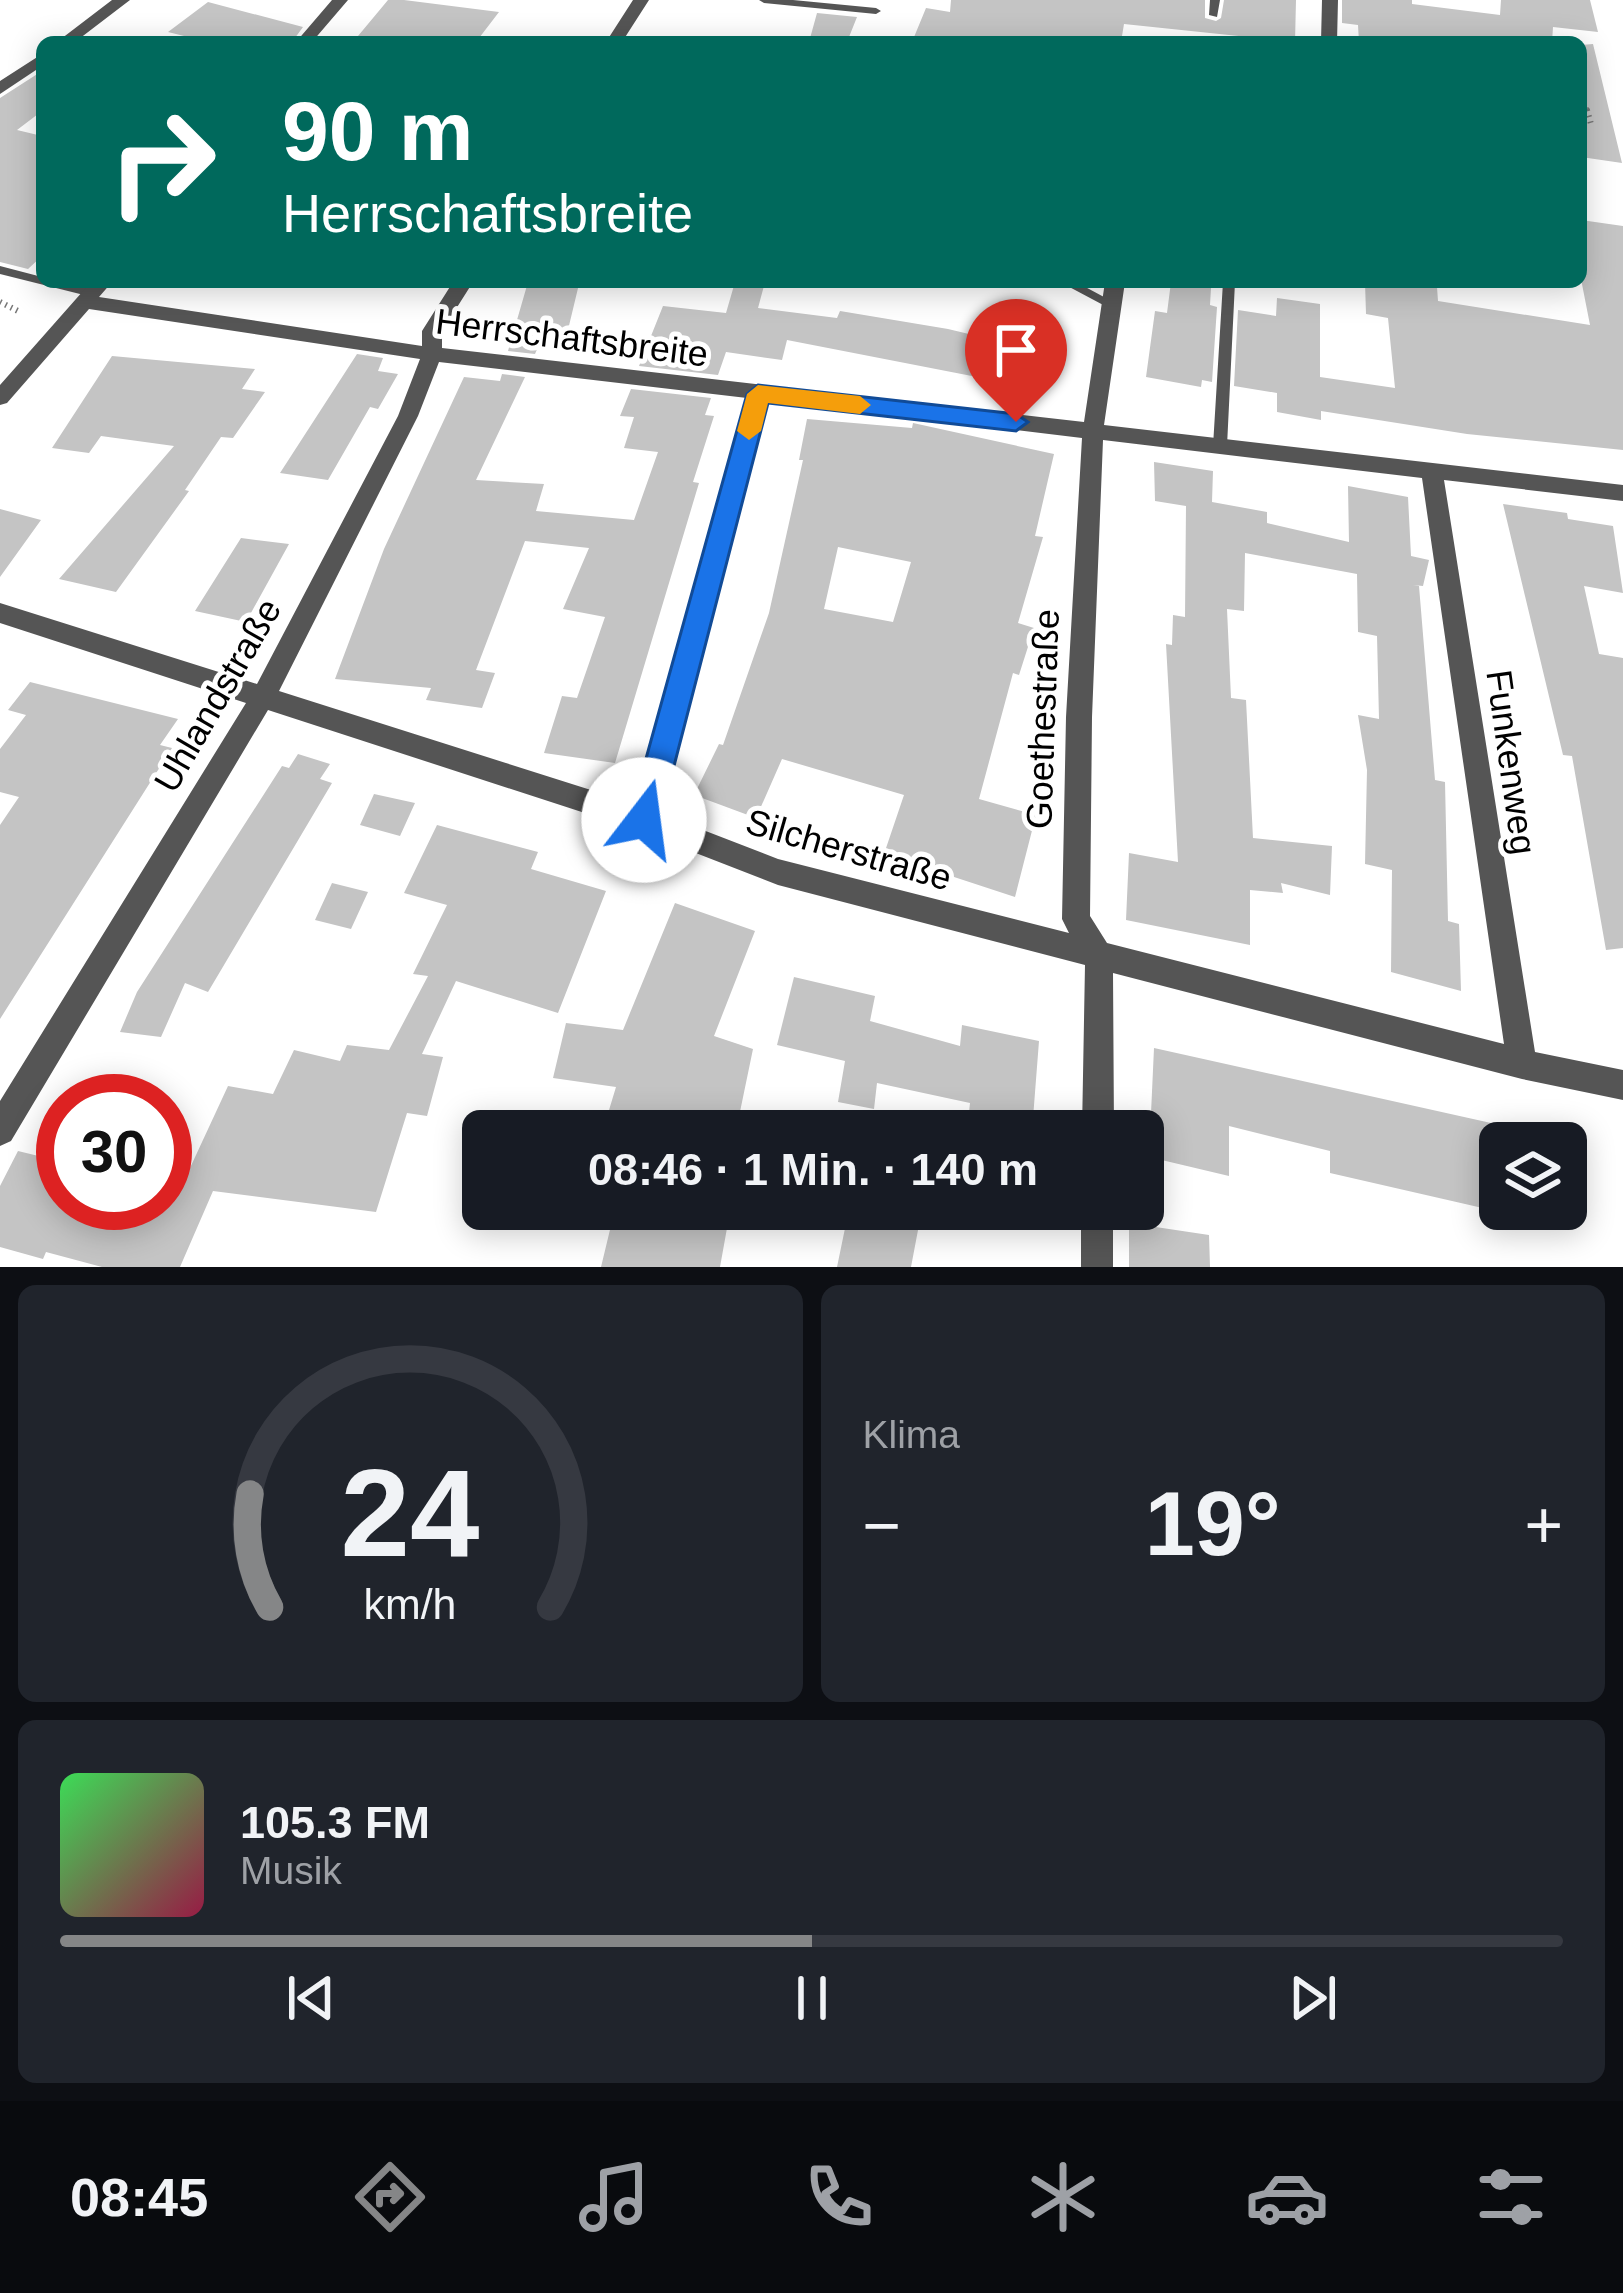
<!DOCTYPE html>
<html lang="de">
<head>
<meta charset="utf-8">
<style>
  :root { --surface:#171b24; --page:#20242c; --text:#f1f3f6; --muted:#9ea1a6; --line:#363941; --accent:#858687 }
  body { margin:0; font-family:Arial,sans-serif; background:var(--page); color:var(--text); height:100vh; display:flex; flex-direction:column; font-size:45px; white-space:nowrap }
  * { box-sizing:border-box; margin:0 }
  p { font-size:39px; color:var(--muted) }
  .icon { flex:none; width:66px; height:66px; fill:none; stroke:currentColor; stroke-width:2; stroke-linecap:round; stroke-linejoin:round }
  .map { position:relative; height:1267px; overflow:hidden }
  .panel { display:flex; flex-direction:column; gap:18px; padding:18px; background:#0d0f14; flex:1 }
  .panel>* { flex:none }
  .guide { position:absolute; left:36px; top:36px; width:1551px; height:252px; border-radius:18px; box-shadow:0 6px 30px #0003; background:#00695c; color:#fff; overflow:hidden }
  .fabs { position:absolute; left:1479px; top:1122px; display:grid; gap:24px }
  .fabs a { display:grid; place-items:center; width:108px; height:108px; border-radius:18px; background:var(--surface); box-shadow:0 6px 30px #0003; font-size:60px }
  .speed { position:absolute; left:36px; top:1074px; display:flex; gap:24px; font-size:60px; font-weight:700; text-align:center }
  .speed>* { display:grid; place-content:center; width:156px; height:156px; border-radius:50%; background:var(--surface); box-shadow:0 6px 30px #0003; line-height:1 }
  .speed .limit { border:18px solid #d22; background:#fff; color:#111 }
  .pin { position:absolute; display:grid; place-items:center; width:102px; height:102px; color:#fff; margin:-123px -51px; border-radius:50% 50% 50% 0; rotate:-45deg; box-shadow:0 0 12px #0007 }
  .pin .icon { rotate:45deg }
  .me { position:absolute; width:132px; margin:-66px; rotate:15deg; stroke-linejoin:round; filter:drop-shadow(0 0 9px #0008) }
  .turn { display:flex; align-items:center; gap:42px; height:252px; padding:0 48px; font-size:54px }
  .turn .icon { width:156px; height:156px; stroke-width:2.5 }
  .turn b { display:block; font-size:84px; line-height:102px }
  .big { font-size:90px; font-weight:700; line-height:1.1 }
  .panel .tile { flex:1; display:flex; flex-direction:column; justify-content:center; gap:18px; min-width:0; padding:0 42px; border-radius:18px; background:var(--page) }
  .panel .dial { align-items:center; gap:0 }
  .dial svg { height:312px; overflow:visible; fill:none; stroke:var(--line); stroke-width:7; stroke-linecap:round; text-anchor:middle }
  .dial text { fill:var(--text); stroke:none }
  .song { display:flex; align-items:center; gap:36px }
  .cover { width:144px; height:144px; border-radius:18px; background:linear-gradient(135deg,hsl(130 70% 55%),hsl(340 70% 35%)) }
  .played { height:12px; border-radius:6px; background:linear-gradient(90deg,var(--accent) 50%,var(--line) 50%) }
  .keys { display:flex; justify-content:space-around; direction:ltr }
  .heat { display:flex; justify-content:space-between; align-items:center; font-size:66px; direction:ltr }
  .panel .tiles { flex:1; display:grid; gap:18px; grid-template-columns:1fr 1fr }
  .tile:last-child { grid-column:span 2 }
  .trip { position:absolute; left:462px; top:1110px; width:702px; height:120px; border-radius:18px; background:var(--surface); box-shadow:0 6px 30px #0003; font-weight:700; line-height:120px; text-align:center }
  .menu { display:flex; height:192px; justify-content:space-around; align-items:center; background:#090b0e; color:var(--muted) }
  .menu .icon { width:84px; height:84px }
  .menu .selected { color:var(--accent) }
  .menu b { font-size:54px; color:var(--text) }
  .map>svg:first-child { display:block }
</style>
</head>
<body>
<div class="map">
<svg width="1623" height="1267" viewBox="0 0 1623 1267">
  <rect width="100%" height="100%" fill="#fff"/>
  <path fill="#c4c4c4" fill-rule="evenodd" d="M388,0h16l95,12 -23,30h-123z
    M951,0h254v18l11,3 5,-3 3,-18h72l-1,42 -171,-18 -3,18h-209l14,-34 24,4z
    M1342,0h70v4l88,11 1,-15h89l8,32 -45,-5 -1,15h-85l-43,-6 1,6h-66l-1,-17 -16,-2z
    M208,2l95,25 -11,15h-84l-40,-10z
    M817,13l40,4 -10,25h-38z
    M1593,44l29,119 -41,-6v-112z
    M42,71v40l-25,19 25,6v120l-14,13 -28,-7v-164z
    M1581,220l42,6v224l-156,-16 -146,-23v9l-44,-8v-19l-43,-7 4,-76 38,6 1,-18 43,6v73l75,11 -7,-70 -22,-4 -1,-32 72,5 1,14 152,24 -9,-46z
    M528,282l51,2 -12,50 -23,-1 -9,21 -27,-3z
    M735,282h30l-7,26 79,10 3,-7 108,18 101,24 -11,36 -251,-49 -5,20 -56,-8 -8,23 -79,-9 24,-60 63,7z
    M1171,282l40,6 -1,17 7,2 -5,75 -10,-2 -1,7 -55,-10 9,-66 12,2z
    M357,354l26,4 -5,13 20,3 -20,35 -8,-2 -42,73 -48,-7z
    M112,356l143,13 -13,20 23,3 -32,46 -12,-1 -36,53 4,1 -73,101 -57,-13 115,-133 -73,-10 -12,17 -37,-5z
    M502,374l23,3 -49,103 68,4 -8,27 98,9 24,-68 -34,-4 10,-31 -14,-1 11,-27 80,9 -6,17 9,1 -21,66 6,1 -84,280 -71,-10 18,-57 15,2 28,-81 -42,-8 26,-61 -64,-7 -49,129 19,3 -13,35 -56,-8 5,-12 -96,-9 49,-130 80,-172 36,4z
    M807,419l105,9 1,-5 141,31 -19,82 8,1 -25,86 16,5 -15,47 -6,-2 -34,126 57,16 -21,82 -131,-43 20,-59 -122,-36 -26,59 -62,-23 25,-51 4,1 46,-132 34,-153h-4zM838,547l73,15 -18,60 -69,-13z
    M1154,462l59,9 -1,31 55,10v11l82,19 -1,-56 60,11 3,59 18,4 -6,26 -10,-1 6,1 16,194 10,2 3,139 11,3 2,67 -70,-19 1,-102 -27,-6 2,-94 -9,-55 21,4 -2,-83 -19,-4 -1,-58 -112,-21 -1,58 -17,-2 4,89 15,2 7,138 79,8 -2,49 -49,-12 2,10 -33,-3v55l-124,-25 3,-67 49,9 -12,-218 6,1 1,-30 12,2 1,-111 -31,-5z
    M1503,504l64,9 1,6 45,7 10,67 -39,-7 15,68 24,4v290l-17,2 -34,-194 -9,-1z
    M0,509l41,11 -41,57z
    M241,538l48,6 -43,78 -51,-11z
    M30,682l148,37 -18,26 12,3 -172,271v-194l19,-28 -19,-5v-43l26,-34 -18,-5z
    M298,754l32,10 -10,15 12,4 -124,209 -23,-9 -24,54 -41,-5 17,-40 145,-226 7,2z
    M374,794l41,9 -15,33 -40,-11z
    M437,825l101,27 -7,17 75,22 -48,122 -102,-32 -34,73 21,3 -16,59 -20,-3 -31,99 -163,-21 -33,76h-78l-56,-15 -3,7 -43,-12v-61l18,-35 45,11v41h102v-9l12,2 51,-110 45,8 21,-44 46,11 7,-16 42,5 39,-74 -15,-2 34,-69 -43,-12z
    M332,883l36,9 -17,37 -36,-9z
    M675,903l80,28 -41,105 39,13 -17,82h-84l-46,-11 10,-33 -63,-9 13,-55 57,7z
    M794,977l81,19 -5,25 90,25 2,-21 77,16 -7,90h-65l3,-28 -93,-20 -3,26 -36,-7 7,-41 -68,-16z
    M1154,1048l346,77v87l-170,-39v-22l-101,-25v50l-80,-19z
    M615,1209h60l54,8 -9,50h-119z
    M849,1209h73l-11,58h-74z
    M1129,1223l80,12 1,32h-81z"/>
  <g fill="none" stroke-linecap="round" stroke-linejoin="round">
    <path stroke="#777" stroke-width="6" stroke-dasharray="1.5 4.5" stroke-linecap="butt" d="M1581,109l6,1 4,14
      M0,302l20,10"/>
    <path fill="#555" fill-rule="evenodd" d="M759,0h34l83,8 5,3 -5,3 -112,-11z
      M1210,0h10l-3,17 -8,-2z
      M0,266l42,11v5h21l33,8 2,3 -6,4 -92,-23z
      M1060,282h16l41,22 -6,4 -4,-1z
      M1223,282h12l-8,164 -7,5 -7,-5z"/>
    <path fill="#555" fill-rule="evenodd" d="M112,0h18l-55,42h-18z
      M332,0h16l-36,42h-16z
      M633,0h16l-27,42h-16z
      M1322,0h16l-1,42h-16z
      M42,54v12l-42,28v-13z
      M91,282h21l-13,15 323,49v-15l31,-49h20l-31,49v17l642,74 21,-140h20l-21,143 519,60v16l-179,-21 91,572 88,18v30l-101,-21 -409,-106 1,158h-32l3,-166 -307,-80 -144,-56 -366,-119 -257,431 -11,5v-45l246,-398 -246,-80v-20l257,81 141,-268 22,-57 -331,-50 -82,94 -7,2v-20zM439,362l308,36 -112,406 -356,-113 139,-275zM767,400l315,38 -16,279 -4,202 7,14 -291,-74 -119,-46zM1103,440l319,38 82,566 -397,-101 -17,-27 2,-199z
      M1081,1209h32v58h-32z"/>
  </g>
  <path fill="#1a73e8" stroke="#114b97" stroke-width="3" d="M758,385l258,29 12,8 -12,9 -248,-28 -108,417 -5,10 -11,4 -10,-4 -5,-10 118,-426z"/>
  <path fill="#f59e0b" d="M758,385l102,11 11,9 -11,9 -92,-11 -7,28 -12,9 -12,-9 10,-37z"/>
  <g text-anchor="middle" stroke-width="10" stroke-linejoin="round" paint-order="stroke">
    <g font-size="36" fill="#000" stroke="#fff">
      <text transform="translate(572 337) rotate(7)" y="13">Herrschaftsbreite</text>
      <text transform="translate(217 695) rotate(-60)" y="13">Uhlandstraße</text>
      <text transform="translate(1042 719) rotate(-88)" y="13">Goethestraße</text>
      <text transform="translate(1512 762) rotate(82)" y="13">Funkenweg</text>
      <text transform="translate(849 849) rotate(16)" y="13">Silcherstraße</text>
    </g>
  </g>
</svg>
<div class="fabs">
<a><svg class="icon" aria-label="layers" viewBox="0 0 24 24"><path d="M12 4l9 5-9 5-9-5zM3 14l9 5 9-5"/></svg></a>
</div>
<div class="speed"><div class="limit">30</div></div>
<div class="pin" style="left:1016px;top:422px;background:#d93025"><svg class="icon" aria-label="arrive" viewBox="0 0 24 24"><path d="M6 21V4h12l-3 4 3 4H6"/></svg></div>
<svg class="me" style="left:644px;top:820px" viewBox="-20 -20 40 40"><circle r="19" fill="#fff"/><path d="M0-13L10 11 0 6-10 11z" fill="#1a73e8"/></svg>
<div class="trip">08:46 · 1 Min. · 140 m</div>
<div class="guide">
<div class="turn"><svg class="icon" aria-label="right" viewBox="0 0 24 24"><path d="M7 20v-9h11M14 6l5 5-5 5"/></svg><div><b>90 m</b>Herrschaftsbreite</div></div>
</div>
</div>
<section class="panel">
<div class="tiles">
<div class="tile dial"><svg viewBox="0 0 100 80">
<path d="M14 69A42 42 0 1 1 86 69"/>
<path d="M14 69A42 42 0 0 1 9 40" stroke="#858687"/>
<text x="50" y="56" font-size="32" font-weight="700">24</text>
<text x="50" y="72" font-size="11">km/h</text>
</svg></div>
<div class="tile"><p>Klima</p>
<div class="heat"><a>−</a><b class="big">19°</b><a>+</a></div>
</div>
<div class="tile">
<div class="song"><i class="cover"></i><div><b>105.3 FM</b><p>Musik</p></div></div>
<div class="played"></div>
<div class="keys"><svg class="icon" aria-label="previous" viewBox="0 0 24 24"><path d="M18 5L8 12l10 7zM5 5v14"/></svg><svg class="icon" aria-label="pause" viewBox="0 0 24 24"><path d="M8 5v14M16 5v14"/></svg><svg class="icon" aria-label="next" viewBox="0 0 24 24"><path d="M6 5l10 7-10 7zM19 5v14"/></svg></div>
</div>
</div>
</section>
<nav class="menu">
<b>08:45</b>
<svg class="icon selected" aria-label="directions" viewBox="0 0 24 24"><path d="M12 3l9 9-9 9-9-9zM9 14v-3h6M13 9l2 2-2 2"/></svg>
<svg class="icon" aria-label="music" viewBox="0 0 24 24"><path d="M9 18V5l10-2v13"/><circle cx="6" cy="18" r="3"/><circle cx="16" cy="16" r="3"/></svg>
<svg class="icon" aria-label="phone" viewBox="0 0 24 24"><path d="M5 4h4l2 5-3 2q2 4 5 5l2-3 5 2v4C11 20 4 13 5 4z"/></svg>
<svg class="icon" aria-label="climate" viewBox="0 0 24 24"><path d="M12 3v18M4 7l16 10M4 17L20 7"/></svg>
<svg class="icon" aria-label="car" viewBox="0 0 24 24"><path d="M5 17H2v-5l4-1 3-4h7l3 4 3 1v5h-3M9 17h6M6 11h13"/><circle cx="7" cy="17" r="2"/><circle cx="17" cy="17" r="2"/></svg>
<svg class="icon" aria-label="filters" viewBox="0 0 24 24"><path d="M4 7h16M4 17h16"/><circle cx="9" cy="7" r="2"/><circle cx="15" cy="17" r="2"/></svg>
</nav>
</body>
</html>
